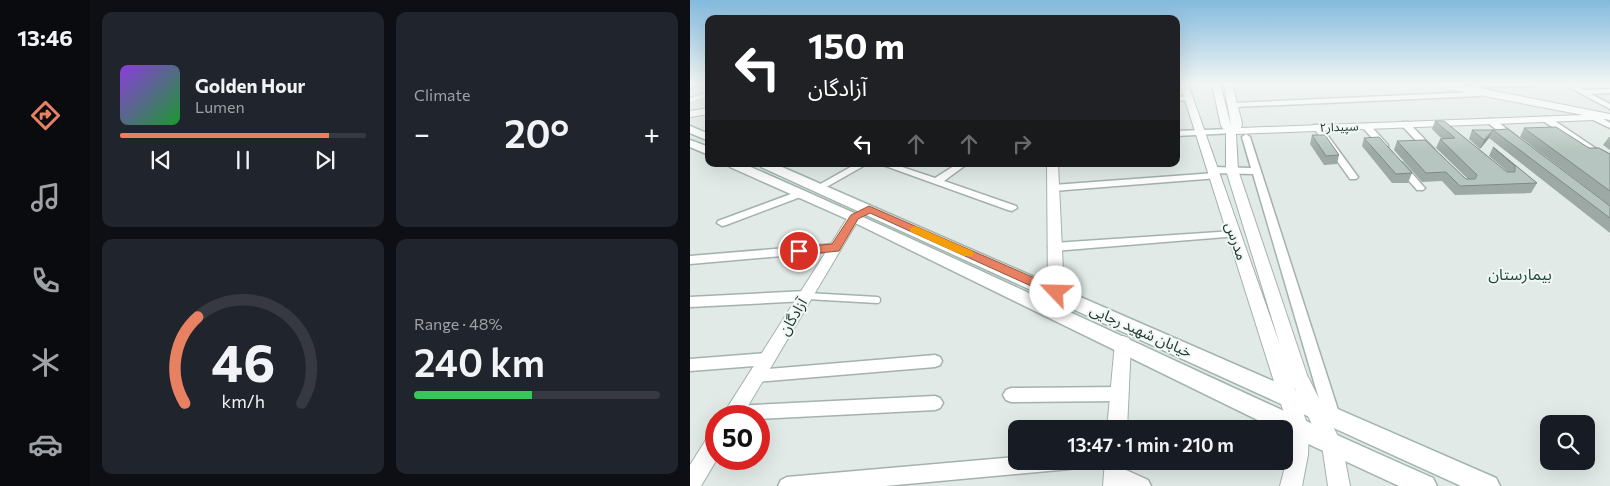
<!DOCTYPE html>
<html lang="en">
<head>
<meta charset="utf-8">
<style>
  :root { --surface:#171b24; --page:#20242c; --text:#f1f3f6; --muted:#9ea1a6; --line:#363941; --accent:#e88062 }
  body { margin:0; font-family:Commissioner,"Noto Sans Arabic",sans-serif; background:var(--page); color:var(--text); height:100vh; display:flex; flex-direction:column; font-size:19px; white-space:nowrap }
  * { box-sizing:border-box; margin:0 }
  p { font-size:16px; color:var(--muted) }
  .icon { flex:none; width:28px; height:28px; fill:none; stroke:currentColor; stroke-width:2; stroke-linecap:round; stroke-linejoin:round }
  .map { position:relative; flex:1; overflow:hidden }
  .side { display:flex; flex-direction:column; gap:12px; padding:12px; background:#0d0f14; width:600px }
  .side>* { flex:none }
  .top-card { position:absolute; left:15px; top:15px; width:475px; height:152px; border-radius:10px; box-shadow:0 5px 20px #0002; background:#202124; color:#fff; overflow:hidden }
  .buttons { position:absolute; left:850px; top:415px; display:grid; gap:10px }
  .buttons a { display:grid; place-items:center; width:55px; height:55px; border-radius:10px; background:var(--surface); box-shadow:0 5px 20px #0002; font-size:25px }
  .speed { position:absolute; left:15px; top:405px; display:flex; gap:10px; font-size:25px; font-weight:700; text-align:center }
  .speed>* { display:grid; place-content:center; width:65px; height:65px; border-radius:50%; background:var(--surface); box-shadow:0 5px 20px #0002; line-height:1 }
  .speed .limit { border:8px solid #d22; background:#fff; color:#111 }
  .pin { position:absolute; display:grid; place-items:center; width:42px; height:42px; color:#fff; margin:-21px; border:2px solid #fff; border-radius:50%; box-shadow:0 1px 5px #0007 }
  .me { position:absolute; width:55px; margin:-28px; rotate:294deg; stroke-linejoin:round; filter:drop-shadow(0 0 4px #0008) }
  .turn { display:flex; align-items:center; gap:18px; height:105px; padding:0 20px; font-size:22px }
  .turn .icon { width:65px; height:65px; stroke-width:2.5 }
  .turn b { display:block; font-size:35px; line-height:42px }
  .lanes { display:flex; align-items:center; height:48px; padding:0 20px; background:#0003; justify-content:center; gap:25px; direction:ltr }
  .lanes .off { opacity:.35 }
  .big { font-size:38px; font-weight:600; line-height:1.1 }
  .side .card { flex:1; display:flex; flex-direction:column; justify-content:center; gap:8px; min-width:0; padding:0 18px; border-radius:10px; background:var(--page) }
  .side .dial { align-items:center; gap:0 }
  .dial svg { height:130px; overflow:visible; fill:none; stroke:var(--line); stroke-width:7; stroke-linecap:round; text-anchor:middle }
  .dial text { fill:var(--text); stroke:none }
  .song { display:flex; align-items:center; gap:15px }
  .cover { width:60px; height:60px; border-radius:8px; background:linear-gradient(135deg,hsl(270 70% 55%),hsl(130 70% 35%)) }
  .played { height:5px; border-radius:2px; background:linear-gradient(90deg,var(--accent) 85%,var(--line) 85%) }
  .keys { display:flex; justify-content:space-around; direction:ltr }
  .heat { display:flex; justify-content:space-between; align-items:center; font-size:28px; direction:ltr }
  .charge { height:8px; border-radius:4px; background:linear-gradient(90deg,#34c759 48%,var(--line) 0) }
  .side .tiles { flex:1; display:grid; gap:12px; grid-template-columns:repeat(2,1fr) }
  .trip { position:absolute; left:318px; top:420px; width:285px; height:50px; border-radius:10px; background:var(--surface); box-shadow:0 5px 20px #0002; font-weight:600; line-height:50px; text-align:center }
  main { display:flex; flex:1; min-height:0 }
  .tabs { display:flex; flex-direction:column; width:90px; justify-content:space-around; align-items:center; background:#090b0e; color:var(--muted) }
  .tabs .icon { width:35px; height:35px }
  .tabs .selected { color:var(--accent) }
  .tabs b { font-size:22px; color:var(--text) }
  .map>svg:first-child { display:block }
</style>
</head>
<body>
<main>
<nav class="tabs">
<b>13:46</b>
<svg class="icon selected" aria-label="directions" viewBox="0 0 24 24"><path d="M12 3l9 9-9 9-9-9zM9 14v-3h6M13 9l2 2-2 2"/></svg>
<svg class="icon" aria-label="music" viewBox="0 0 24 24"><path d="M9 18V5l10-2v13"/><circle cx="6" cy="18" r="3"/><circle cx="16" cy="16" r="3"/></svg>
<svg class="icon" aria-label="phone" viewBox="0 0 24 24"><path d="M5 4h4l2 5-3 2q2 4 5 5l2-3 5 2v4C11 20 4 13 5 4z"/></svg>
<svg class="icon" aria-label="climate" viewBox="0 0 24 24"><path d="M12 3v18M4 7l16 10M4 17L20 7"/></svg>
<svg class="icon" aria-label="car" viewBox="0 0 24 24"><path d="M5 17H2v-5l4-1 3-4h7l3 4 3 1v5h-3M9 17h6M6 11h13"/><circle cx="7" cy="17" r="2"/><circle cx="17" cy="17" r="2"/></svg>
</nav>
<section class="side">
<div class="tiles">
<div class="card">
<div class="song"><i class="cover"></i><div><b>Golden Hour</b><p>Lumen</p></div></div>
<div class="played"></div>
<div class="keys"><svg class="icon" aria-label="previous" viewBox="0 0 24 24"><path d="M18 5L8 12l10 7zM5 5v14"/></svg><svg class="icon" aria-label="pause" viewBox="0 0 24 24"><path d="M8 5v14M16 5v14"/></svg><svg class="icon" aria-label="next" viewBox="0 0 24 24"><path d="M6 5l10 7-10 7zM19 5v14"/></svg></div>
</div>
<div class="card"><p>Climate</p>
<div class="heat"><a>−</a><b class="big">20°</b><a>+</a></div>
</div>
<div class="card dial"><svg viewBox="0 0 100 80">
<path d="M14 69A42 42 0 1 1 86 69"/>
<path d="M14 69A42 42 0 0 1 22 16" stroke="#e88062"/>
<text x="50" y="56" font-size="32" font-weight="700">46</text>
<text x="50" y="72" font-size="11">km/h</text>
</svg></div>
<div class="card"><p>Range · 48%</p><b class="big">240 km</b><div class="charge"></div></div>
</div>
</section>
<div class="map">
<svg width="920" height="486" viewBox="0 0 920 486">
  <rect width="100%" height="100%" fill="#e1eae6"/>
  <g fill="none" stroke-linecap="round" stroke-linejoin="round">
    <defs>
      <path id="service-far1" d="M0,100l19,-6"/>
      <path id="service" d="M117,296l70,4"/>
      <path id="minor" d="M0,84h11l-11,4z
        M793,84h54l-4,2 -47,1 -2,-1z
        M873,84h9l12,6 26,-1v4l-19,1 19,10v5z
        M786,92l4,2 -1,2 -245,11 -4,-2 4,-2z
        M498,96h3v4l-15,1v-4z
        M901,115h6l13,8v5l-19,-9z
        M853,117h6l61,41v7l-67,-44z
        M798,119h6l23,18v4h-6l-23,-18z
        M712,122h6l26,27v4h-6l-26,-27z
        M673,124h6l19,21v4h-6l-19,-21z
        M624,125h6l38,52 -2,2h-6l-37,-52z
        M541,129l4,2 -1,2 -58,3v-5z
        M556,134l4,3 90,279 -2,5 -6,2 -6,-2 -2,-5 -71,-242 -40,-1 -5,-3 5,-3 38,1 -9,-31z
        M710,162l3,1 20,23 2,2 -2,2h-6l-20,-23v-4z
        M166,164h11l-44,25h-6l-2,-2z
        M190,164h13l42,14 22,-14h10l-23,17 72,25 1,2 -5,3 -4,-1z
        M525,173l5,3 -2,2 -165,13 -5,-3 5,-3z
        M109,191l4,1 1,2 -1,2 -77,29 -4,1 -5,-3 1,-2z
        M544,231l6,3 -2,2 -184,15 -6,-4 6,-4z
        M145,244l4,1 2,3 -2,3 -149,13v-8z
        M116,291l4,2 2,3 -2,3 -4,2 -116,6v-10z
        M77,353l5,2 2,4 -2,4 -5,2 -77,6v-12z
        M245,355l5,2 2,4 -2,4 -5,2 -178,15 -5,-2 -2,-4 2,-4 5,-2z
        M430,387l5,2 3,5 -3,5 -5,2 -109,1 -5,-2 -3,-5 3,-5 5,-2z
        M245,396l5,2 3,5 -3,5 -5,2 -176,9v-3h-31l-2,-3 2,-5 6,-2z
        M326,457v4h62l-2,6 -6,2 -185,17h-107l3,-6 6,-3z
        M425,465l33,15 3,6h-29l-13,-6 -3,-6 3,-6z"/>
      <path id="tertiary" d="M490,84h8l92,261 -54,-175v-38l-5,-6 -9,-42h8l11,42 -7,-42h8l10,39 -1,5 342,-13 -146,-28 -4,-3h26l151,30v6l-11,-2 -5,2 -358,14 2,36 69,205 35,69 8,42h-22l-6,-41 -28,-58 15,42 -1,26 -6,31h-22l8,-31 1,-26z
        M19,108v6l-19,3v-6z
        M357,164h11l6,128 -3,4 -5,1 -5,-1 -3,-4z
        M164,213l6,4 -118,199h-20l126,-199z
        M433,336l6,2 2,5 -4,86h-20l8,-86 2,-5z
        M26,432l1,27 -16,27h-11v-21l19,-30z
        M415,461h20v25h-22z"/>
      <path id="secondary" d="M0,126l19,8v7l-19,-8z
        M0,140l19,7v8l-19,-8z
        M38,164h16c231,101 458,212 689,314l4,8h-38l-108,-50 -7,-4v-3h-8l-427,-209 -119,-53z
        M69,164h16l721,314 4,8h-39l-700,-319z"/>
    </defs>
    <use href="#service-far1" stroke="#a4b2ad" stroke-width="5.5"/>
    <use href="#service" stroke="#a4b2ad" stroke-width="9"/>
    <use href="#minor" stroke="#a4b2ad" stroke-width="3"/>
    <use href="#tertiary" stroke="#a4b2ad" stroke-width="2"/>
    <use href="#secondary" stroke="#a1b5ad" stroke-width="3"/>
    <use href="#service-far1" stroke="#fff" stroke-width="4"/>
    <use href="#service" stroke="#fff" stroke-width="6"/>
    <use href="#minor" fill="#fff" fill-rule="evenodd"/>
    <use href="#tertiary" fill="#fff" fill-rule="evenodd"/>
    <use href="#secondary" fill="#fff" fill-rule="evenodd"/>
  </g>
  <path fill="#9da9a4" d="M745,121l72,51h1l-19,-16 4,-9 44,36 -6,10 -76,2 -13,-14 -20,1 -28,-32 3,-9 69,38h2l-32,-31 4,-9h2l-10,-10z
    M834,128l86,26v52l-90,-69z
    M782,130l17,8 -9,11 -11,-10z
    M803,130l117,76v27l-121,-95z
    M622,135l27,20 -2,9 -13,1 -14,-21z
    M919,137h1v13l-7,-5z
    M674,138l48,35 -4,10h-16l-30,-37z"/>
  <path fill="#7f8a86" d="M803,130l-4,8 -9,11 4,-9z"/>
  <path fill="#b6c5bf" stroke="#7f8a86" d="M745,121h9l63,51h8v-6l-22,-19 44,36 -77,3 -14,-14 -20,1 -29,-32 28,-1 41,39h9l2,-4 -37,-36 15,-1z
    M866,127l33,21h10l11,6v37l-86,-63z
    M818,129l102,77v12l-117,-88z
    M782,130h21l-9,10z
    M622,135h13l14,20 -13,1z
    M689,137l33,36 -16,1 -32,-36z"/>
  <linearGradient id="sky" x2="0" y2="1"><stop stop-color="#83badd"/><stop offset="0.55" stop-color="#f2f6f4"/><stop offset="1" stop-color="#f2f6f4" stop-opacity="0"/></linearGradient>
  <rect width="920" height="152" fill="url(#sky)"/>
  <path fill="#e88062" stroke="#975340" d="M179,206l191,83 2,3 -2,3h-9l-181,-82 -12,6 -19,32 -40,4 -6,-4 6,-4 33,-3 19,-29z"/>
  <path fill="#f59e0b" d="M225,226l57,25 2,2 -2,3h-8l-53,-24 -2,-3z"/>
  <g text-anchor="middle" stroke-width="4" stroke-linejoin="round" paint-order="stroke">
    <g font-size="12" fill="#233a33" stroke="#f1f7f4">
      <text transform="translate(649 127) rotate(-2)" y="4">سپیدار۲</text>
    </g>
    <g font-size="15" fill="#233a33" stroke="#f1f7f4">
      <text transform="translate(546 241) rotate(71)" y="5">مدرس</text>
      <text transform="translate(103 317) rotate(-59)" y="5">آزادگان</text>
      <text transform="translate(451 331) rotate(24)" y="5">خیابان شهید رجایی</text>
    </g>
    <g font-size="16" fill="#204a3f" stroke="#f1f7f4">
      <text x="830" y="280">بیمارستان</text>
    </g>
  </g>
</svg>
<div class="buttons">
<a><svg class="icon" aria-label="search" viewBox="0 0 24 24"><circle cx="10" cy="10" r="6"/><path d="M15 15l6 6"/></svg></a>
</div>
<div class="speed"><div class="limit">50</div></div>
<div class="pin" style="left:109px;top:251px;background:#d93025"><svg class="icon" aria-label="arrive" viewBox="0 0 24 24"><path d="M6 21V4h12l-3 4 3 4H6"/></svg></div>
<svg class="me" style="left:366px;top:292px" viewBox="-20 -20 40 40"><circle r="19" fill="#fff"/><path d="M0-13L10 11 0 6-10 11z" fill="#e88062"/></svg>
<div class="trip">13:47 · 1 min · 210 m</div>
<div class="top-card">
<div class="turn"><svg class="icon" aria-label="left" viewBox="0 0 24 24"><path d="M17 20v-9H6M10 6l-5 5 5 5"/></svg><div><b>150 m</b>آزادگان</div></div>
<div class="lanes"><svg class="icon" aria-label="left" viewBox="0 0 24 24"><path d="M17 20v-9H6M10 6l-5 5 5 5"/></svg><svg class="icon off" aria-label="ahead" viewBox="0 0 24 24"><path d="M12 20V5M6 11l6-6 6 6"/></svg><svg class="icon off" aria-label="ahead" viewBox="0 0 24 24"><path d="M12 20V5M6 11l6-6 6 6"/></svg><svg class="icon off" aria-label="right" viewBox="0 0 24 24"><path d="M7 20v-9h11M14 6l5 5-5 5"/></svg></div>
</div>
</div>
</main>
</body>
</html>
